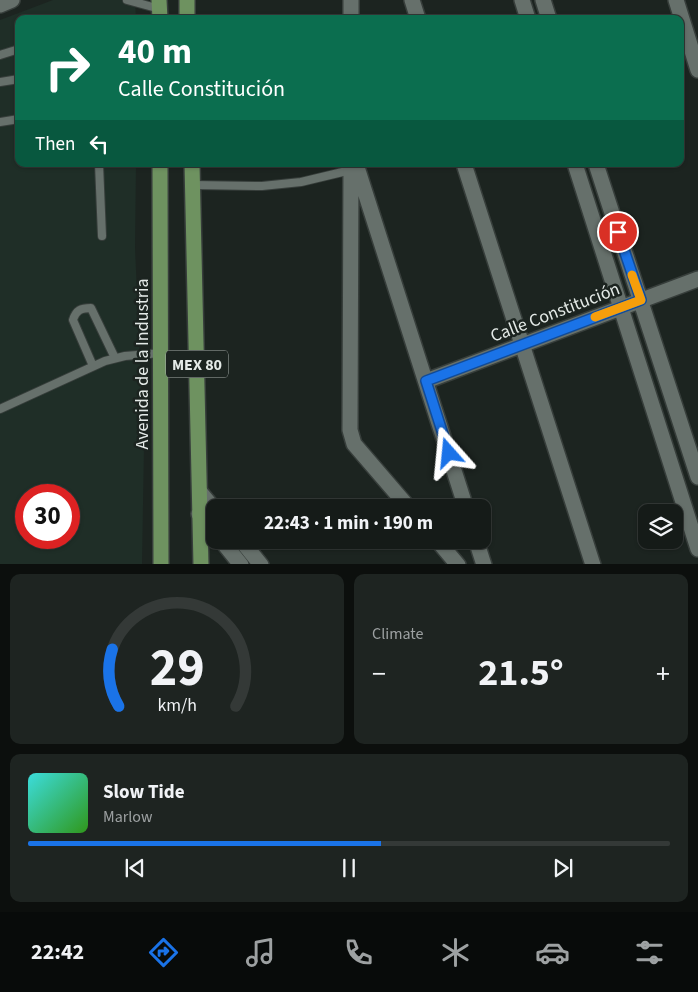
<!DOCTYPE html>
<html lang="en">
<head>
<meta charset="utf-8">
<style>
  :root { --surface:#151b18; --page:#1e2421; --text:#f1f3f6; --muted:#9da1a2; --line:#343937; --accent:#1a73e8 }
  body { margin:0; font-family:"Source Sans 3",sans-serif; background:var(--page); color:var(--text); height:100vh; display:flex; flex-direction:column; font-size:19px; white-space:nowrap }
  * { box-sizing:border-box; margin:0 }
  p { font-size:16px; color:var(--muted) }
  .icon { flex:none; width:28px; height:28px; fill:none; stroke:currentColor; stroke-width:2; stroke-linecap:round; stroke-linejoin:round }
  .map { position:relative; height:564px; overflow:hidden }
  .panel { display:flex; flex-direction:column; gap:10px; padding:10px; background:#0c0f0d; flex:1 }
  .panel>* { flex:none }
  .guide { position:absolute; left:15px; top:15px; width:669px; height:152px; border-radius:10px; box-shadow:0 1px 4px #0004,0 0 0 1px var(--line); background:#0b6e4f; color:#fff; overflow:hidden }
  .tools { position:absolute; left:638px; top:504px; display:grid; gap:10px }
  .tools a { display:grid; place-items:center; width:45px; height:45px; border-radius:10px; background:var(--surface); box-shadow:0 1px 4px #0004,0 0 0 1px var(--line); font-size:25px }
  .speed { position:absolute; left:15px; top:484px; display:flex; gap:10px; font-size:25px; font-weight:700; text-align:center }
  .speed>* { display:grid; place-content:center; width:65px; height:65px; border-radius:50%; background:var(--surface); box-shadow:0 1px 4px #0004,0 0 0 1px var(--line); line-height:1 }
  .speed .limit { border:8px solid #d22; background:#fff; color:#111 }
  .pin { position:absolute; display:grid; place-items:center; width:42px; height:42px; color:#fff; margin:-21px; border:2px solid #fff; border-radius:50%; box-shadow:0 1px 5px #0007 }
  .me { position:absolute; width:55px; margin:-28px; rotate:342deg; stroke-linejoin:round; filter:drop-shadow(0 0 4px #0008) }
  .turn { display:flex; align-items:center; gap:18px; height:105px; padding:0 20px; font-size:22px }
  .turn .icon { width:65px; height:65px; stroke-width:2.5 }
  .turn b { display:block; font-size:35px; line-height:42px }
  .then { display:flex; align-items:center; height:48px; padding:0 20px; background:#0003; gap:10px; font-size:19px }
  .big { font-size:38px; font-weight:700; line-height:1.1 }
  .panel .tile { flex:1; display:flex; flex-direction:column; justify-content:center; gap:8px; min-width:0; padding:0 18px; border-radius:10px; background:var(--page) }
  .panel .dial { align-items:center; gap:0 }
  .dial svg { height:130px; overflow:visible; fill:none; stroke:var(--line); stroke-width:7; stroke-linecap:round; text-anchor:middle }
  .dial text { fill:var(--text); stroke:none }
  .song { display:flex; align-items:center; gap:15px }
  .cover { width:60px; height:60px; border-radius:8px; background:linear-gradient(135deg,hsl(180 70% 55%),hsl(110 70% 35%)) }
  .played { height:5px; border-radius:2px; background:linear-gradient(90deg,var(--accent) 55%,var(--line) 55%) }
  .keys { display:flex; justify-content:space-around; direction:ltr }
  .heat { display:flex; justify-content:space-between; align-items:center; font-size:28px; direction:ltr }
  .panel .tiles { flex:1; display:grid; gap:10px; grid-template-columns:1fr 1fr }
  .tile:last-child { grid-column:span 2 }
  .trip { position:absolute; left:206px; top:499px; width:285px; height:50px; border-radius:10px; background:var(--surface); box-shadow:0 1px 4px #0004,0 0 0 1px var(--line); font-weight:700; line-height:50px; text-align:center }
  .tab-bar { display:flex; height:80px; justify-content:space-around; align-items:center; background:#080b0a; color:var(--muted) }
  .tab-bar .icon { width:35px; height:35px }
  .tab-bar .current { color:var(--accent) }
  .tab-bar b { font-size:22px; color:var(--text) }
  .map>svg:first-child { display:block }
</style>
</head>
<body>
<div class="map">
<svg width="698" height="565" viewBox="0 0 698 565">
  <rect width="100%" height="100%" fill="#1c2420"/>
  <path fill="#1f2e27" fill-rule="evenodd" d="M53,0h82l1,19h-117v145h117l-1,84 9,198 -2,118 -142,1v-545zM26,495h43v43h-43z"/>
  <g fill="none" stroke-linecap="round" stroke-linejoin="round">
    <defs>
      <path id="service" d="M127,0l33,9
        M0,55l19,-6
        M0,82l19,-3
        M0,122l19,-3
        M99,164l3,72
        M193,185l69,1 39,-4 50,-12
        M93,366l-20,-46c3,-10 8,-12 18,-12l24,50
        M0,409l105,-48 20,-5 36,-3"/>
      <path id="minor" d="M412,0l6,19
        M522,0l6,19
        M543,0l6,19
        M676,0l22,70
        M0,5l12,-5
        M351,19v-19
        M351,164l-1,266 4,14 55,64
        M356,164l110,344
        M464,164l129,401
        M575,164l123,385
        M596,164l102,313
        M426,381l272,-102
        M437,540l21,25
        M476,540l8,25"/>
      <path id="tertiary" d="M200,492l15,18
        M199,514l16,19
        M221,540l20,25
        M241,540l20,25"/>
      <path id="primary" d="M159,0l1,19
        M187,0v19
        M160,164l1,401
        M192,164l9,401"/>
    </defs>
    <use href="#service" stroke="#373e3b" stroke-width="10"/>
    <use href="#minor" stroke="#373e3b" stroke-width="18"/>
    <use href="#tertiary" stroke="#373e3b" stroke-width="18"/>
    <use href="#primary" stroke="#373e3b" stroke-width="18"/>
    <use href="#service" stroke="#66706b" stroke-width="8"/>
    <use href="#minor" stroke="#66706b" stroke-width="15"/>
    <use href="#tertiary" stroke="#66706b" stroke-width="15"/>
    <use href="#primary" stroke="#6e9260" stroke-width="15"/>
  </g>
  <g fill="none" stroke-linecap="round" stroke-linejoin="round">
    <defs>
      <path id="route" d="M449,453l-23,-72 215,-81 -23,-68"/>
    </defs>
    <use href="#route" stroke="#114b97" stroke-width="12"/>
    <use href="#route" stroke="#1a73e8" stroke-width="9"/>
    <path stroke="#f59e0b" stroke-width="9" d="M595,317l46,-17 -9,-25"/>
  </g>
  <g text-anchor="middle" stroke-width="5" stroke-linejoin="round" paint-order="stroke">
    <rect fill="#1c2420" stroke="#a8afab" stroke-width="1" x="166" y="350.5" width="62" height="27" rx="4"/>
    <g font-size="16" font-weight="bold" fill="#e4eae7">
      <text x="197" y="370">MEX 80</text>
    </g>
    <g font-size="18" fill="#e4eae7" stroke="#1c2420">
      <text transform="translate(555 312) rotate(-21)" y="6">Calle Constitución</text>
      <text transform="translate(142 364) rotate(-90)" y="6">Avenida de la Industria</text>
    </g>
  </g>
</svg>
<div class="tools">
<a><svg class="icon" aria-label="layers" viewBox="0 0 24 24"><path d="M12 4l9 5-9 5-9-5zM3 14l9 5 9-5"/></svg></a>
</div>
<div class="speed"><div class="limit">30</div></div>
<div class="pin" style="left:618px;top:232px;background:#d93025"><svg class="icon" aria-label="arrive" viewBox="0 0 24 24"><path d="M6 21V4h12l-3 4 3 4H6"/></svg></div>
<svg class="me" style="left:449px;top:453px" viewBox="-20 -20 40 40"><path d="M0-17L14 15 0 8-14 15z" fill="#1a73e8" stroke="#fff" stroke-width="4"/></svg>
<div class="trip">22:43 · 1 min · 190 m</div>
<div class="guide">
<div class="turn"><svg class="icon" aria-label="right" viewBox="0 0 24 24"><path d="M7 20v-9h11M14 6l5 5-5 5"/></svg><div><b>40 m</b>Calle Constitución</div></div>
<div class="then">Then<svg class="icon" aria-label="left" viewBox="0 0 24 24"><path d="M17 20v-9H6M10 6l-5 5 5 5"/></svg></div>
</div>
</div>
<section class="panel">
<div class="tiles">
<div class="tile dial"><svg viewBox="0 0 100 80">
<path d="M14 69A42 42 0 1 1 86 69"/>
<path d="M14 69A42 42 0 0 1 10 34" stroke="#1a73e8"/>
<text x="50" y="56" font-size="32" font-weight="700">29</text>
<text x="50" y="72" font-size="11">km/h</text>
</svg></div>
<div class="tile"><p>Climate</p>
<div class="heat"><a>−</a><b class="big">21.5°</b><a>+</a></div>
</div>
<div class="tile">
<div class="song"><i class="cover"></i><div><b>Slow Tide</b><p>Marlow</p></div></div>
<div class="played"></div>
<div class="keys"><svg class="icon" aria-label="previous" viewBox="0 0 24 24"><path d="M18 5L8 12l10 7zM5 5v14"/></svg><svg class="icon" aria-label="pause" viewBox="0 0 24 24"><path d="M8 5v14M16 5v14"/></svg><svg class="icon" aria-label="next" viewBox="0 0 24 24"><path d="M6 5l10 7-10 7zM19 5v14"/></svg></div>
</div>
</div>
</section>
<nav class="tab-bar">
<b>22:42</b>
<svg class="icon current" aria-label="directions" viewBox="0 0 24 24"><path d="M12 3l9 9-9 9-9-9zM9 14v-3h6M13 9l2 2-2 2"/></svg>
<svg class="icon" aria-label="music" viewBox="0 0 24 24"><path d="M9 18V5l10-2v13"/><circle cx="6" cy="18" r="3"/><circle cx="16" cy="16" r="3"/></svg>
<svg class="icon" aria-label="phone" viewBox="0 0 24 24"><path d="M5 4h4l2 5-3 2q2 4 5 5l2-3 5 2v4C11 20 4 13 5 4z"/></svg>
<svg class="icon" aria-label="climate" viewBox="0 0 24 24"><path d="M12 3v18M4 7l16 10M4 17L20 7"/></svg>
<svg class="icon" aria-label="car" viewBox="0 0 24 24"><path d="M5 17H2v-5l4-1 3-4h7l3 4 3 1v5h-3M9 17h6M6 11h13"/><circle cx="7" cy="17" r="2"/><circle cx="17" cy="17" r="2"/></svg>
<svg class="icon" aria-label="filters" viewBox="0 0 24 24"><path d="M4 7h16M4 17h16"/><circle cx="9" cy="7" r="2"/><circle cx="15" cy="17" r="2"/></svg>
</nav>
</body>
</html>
